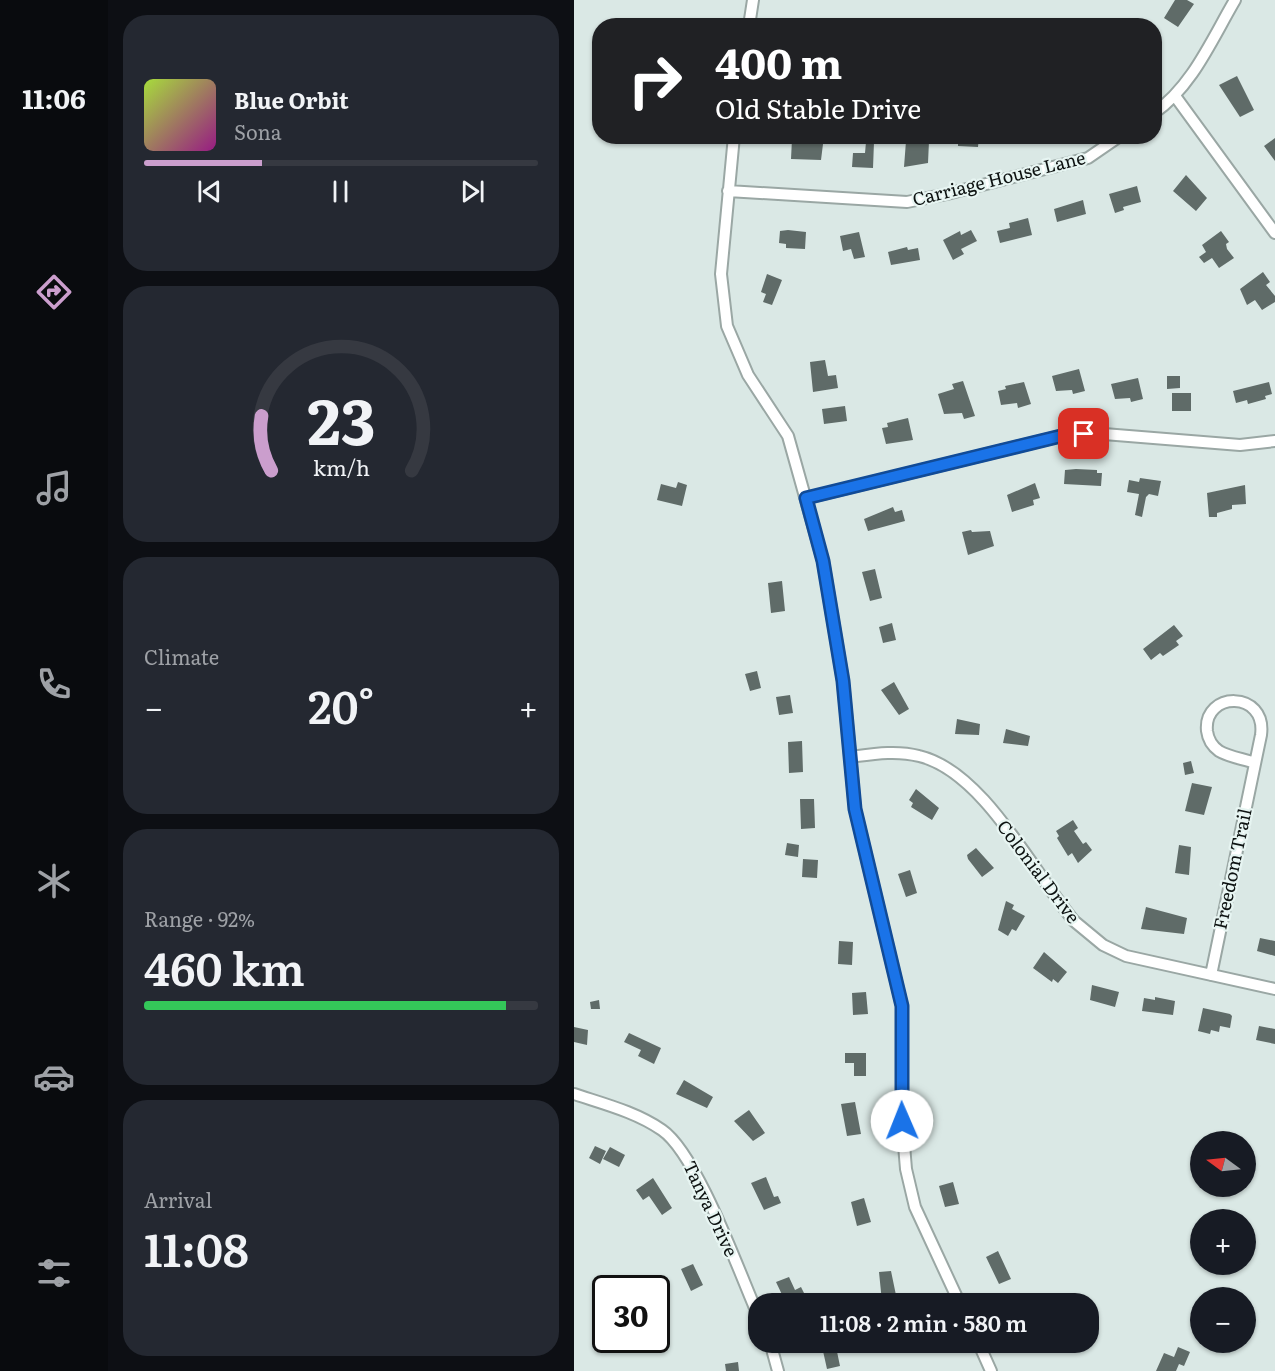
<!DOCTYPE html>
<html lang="en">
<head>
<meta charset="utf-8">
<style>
  :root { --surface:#171b24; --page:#242831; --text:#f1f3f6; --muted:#9ea1a6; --line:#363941; --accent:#cb9ecd }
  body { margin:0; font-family:Literata,serif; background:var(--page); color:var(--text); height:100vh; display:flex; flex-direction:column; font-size:22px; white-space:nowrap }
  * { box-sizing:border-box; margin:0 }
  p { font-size:20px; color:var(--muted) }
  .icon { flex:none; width:33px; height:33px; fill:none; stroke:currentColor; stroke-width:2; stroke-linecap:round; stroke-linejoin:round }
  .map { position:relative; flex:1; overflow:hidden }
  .drawer { display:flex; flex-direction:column; gap:15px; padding:15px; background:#0d0f14; width:466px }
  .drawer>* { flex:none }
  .hud { position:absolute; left:18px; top:18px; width:570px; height:126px; border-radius:24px; box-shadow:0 2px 4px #0004; background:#202124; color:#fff; overflow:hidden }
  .needle { width:39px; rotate:285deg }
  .tools { position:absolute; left:616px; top:1131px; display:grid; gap:12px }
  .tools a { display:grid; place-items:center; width:66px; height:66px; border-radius:50%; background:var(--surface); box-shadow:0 2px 4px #0004; font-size:30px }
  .speed { position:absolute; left:18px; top:1275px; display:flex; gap:12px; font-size:30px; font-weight:700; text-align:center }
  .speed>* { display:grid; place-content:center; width:78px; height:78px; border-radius:50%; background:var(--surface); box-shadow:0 2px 4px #0004; line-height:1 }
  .speed .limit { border:3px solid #111; border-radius:9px; background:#fff; color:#111 }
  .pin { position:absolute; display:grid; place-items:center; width:51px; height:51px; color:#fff; margin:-26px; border-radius:12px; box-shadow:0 3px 9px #0006 }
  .me { position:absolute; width:66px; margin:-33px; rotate:359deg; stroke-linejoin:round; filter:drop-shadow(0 0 4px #0008) }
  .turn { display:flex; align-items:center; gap:21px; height:126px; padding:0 24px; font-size:27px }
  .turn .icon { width:78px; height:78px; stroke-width:2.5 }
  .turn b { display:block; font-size:42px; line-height:51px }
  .big { font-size:45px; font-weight:600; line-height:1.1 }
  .drawer .widget { flex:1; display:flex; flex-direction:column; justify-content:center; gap:9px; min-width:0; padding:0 21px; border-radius:24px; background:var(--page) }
  .drawer .dial { align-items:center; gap:0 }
  .dial svg { height:156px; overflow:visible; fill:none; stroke:var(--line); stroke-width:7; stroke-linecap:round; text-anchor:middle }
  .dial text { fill:var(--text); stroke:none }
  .song { display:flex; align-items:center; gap:18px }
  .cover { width:72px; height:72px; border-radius:9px; background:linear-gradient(135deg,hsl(80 70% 55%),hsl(310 70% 35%)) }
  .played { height:6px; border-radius:3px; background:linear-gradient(90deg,var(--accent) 30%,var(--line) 30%) }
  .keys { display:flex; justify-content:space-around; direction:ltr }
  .heat { display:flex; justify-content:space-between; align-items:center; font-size:33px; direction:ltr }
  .charge { height:9px; border-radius:4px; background:linear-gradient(90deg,#34c759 92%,var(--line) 0) }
  .trip { position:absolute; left:174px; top:1293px; width:351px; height:60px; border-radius:24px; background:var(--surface); box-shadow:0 2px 4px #0004; font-weight:600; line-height:60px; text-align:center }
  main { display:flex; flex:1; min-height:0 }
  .tab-bar { display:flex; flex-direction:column; width:108px; justify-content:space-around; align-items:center; background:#090b0e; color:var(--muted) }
  .tab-bar .icon { width:42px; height:42px }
  .tab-bar .active { color:var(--accent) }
  .tab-bar b { font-size:27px; color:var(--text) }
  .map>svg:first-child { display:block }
</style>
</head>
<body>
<main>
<nav class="tab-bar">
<b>11:06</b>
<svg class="icon active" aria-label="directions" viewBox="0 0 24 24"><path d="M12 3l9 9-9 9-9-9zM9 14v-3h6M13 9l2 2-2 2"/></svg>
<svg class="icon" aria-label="music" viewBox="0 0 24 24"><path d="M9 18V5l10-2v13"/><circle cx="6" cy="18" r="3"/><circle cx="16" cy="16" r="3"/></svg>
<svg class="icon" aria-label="phone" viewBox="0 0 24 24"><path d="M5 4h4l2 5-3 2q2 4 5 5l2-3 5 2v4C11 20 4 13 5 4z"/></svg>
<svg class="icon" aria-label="climate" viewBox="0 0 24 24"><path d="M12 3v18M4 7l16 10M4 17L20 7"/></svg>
<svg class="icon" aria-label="car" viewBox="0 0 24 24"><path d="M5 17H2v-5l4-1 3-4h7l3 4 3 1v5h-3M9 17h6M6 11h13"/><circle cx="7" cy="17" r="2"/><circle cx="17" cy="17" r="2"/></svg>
<svg class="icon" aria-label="filters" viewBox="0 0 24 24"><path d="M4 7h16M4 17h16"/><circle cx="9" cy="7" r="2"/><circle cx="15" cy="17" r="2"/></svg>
</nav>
<section class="drawer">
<div class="widget">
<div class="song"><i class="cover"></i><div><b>Blue Orbit</b><p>Sona</p></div></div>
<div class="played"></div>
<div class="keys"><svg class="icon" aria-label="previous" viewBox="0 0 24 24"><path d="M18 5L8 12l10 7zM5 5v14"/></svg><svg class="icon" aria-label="pause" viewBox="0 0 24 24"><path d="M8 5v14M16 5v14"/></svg><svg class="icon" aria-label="next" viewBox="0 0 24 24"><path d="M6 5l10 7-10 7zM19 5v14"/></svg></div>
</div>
<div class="widget dial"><svg viewBox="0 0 100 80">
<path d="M14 69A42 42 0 1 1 86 69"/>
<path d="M14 69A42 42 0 0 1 9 41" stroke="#cb9ecd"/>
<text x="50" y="56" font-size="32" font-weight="700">23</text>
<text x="50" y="72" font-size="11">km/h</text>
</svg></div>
<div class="widget"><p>Climate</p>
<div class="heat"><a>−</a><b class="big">20°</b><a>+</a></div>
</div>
<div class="widget"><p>Range · 92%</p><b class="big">460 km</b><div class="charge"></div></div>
<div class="widget"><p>Arrival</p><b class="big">11:08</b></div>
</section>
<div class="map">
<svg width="701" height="1371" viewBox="0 0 701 1371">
  <rect width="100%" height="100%" fill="#dae8e5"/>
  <path fill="#5f6b68" d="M601,0h12l7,4 -16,23 -14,-9z
    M663,76l17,34 -14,7 -21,-32z
    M384,136h21l-1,11 -20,-1z
    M340,137h10l1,4h4l-1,22 -24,4 2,-26h8z
    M701,138v23l-11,-15z
    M218,139l31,5 -2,16 -30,-1z
    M292,142h8l-1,26 -21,-1 1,-14h12z
    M612,175l21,23 -11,13 -23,-20z
    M563,186l4,16 -18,5 1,3 -9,3 -6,-19z
    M509,200l3,14 -29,8 -3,-13z
    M454,218l4,17 -32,8 -3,-12 13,-3 -1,-5z
    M214,230l18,2 -1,17 -19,-1v-4l-7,-1 1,-12z
    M397,230l6,11 -16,8 3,5 -11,6 -10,-20 17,-9 1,4z
    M647,231l8,11 -3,2 1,5 7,9 -15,10 -7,-10 -8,5 -5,-6 7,-5 -4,-7z
    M285,232l6,25 -11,2 -3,-10 -8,2 -3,-15z
    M333,247l1,3 10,-2 2,12 -29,5 -3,-13z
    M689,272l7,10 -4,3 9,11v6l-13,8 -7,-10 -8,5 -7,-16z
    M193,274l15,6 -10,25 -9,-3 3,-8 -5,-2z
    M251,360l3,16 8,-1 2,13 -25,4 -3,-30z
    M505,369l6,22 -12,3 -1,-4 -16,1 -4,-15z
    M593,376h13v12l-13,1z
    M564,378l5,21 -12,3 -1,-4 -15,1 -4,-15z
    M389,381l12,35 -11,3 -2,-6 -18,1 -6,-20 16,-5 -2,-5z
    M450,382l7,22 -13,4 -1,-5 -16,2 -3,-14 8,-2 -1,-3z
    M695,382l3,12 -7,2 1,3 -18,5 -1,-4 -11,3 -3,-12z
    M598,393h19v18h-19z
    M271,406l2,15 -23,3 -2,-15z
    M334,418l5,22 -27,4 -4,-16 6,-1 -1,-4z
    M502,469l21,1v3h5l-1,13 -37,-2 1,-14z
    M566,478l21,3 -3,15 -9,-2 -3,3 -4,20 -7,-2 4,-21 -12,-2 2,-12 10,2z
    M104,482l9,3 -5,21 -25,-6 4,-16 15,4z
    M461,483l5,15 -7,2 1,5 -22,7 -5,-17z
    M671,485l1,19 -14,1v4l-15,4v4h-8l-2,-24z
    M319,507l2,5 7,-2 3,11 -37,10 -4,-12z
    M397,530l1,2 18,-1 4,15 -26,9 -6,-23z
    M301,569l7,29 -12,3 -8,-29z
    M208,581l3,30 -14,2 -3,-30z
    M318,623l4,17 -13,3 -4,-16z
    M600,625l9,11 -7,5 3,4 -16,11 -3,-3 -9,7 -8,-11z
    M183,671l4,17 -11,3 -5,-17z
    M320,682l15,27 -10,6 -18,-25z
    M216,695l3,18 -14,2 -3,-18z
    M383,719l23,5 -1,11 -24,-1z
    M432,729l24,7 -2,10 -25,-3z
    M228,741l1,31 -14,1 -1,-31z
    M617,761l3,12 -9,2 -2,-12z
    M618,783l20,4 -8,28 -19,-4z
    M342,789l23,19 -7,12 -21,-13 2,-4 -4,-3z
    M226,799h14l1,29 -14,1z
    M499,820l5,8 -4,3 9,13 3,-2 6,8 -14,13 -6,-10 -4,3 -11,-18 2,-2 -3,-5z
    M213,843l12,2 -1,12 -13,-2z
    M605,845l12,2 -2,28 -14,-2z
    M402,848l18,20 -12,9 -14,-18 -1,-4z
    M229,859l15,1 -1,18 -15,-1z
    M336,870l7,23 -11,4 -8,-23z
    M432,901l8,4 -2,4 13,7 -9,15 -4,-2 -4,7 -10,-6z
    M572,907l41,11 -3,16 -43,-5z
    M686,938l15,3v15l-18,-5z
    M265,941l14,1 -1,23 -14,-1z
    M470,952l23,20 -9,11 -5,-4 -1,3 -19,-14z
    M518,985l27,7 -4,15 -25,-7z
    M292,992l2,22 -15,1 -1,-22z
    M581,997l20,4 -2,14 -31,-4 2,-13 11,2z
    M25,1000l1,9h-9l-1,-7z
    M629,1008l27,6 2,2 -2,12 -10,-2 -1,6 -8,-2 -1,4 -12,-3z
    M685,1026l16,3v15l-19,-4z
    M0,1027l14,3 -1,15 -13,-3z
    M55,1033l32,15 -7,16 -16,-8 3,-6 -17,-8z
    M271,1053h21v23h-12v-13h-9z
    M110,1080l29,17 -6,11 -31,-14z
    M281,1102l6,32 -14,2 -6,-32z
    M175,1110l16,23 -12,8 -19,-20z
    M21,1146l11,5 -6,13 -11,-6z
    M36,1147l15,8 -6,12 -16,-8z
    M192,1177l8,20 4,-1 3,7 -17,7 -13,-27z
    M79,1178l19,30 -10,7 -13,-19 -6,4 -7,-10z
    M379,1182l6,22 -14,3 -6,-21z
    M290,1198l7,24 -14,4 -6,-24z
    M424,1251l13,28 -12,5 -13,-27z
    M119,1264l10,21 -12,6 -10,-22z
    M317,1271l6,29 -15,2 -3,-30z
    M215,1277l6,13 6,-3 4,8 -19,8 -10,-21z
    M247,1342h14l5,24 -13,3z
    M604,1347l12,5 -6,14 -5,-2 -3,7h-20l8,-18 10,4z
    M164,1362l1,9h-13l-1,-7z"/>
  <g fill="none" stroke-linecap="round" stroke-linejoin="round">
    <defs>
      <path id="minor" d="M175,26l4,-26
        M601,96l100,137
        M580,113c38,-26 58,-74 81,-113
        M160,136l-13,138 6,52 21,49 40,61 35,125 20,120 12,128 47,197v115l4,48 9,38 45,97
        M154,191l179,11 40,-8 141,-36 32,-22
        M233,498l254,-62 43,-2 136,11 35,-4
        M276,757c23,-3 46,-7 69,-1 64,15 114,116 155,165l29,24 23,11 149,33
        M637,975l50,-240c6,-45 -58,-44 -54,-4 1,8 5,15 12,20 10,6 25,8 36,12
        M0,1094c30,10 62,18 88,36 35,24 77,142 96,185
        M196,1342l8,29
        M404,1342l13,29"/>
    </defs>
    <use href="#minor" stroke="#9aa7a4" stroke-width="14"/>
    <use href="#minor" stroke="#fff" stroke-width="10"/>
  </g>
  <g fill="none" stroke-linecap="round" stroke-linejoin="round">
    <defs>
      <path id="route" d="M328,1121v-115l-47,-197 -12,-128 -20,-120 -17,-63 255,-62 23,-2"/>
    </defs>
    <use href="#route" stroke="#114b97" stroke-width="15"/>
    <use href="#route" stroke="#1a73e8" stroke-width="10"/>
  </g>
  <g text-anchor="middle" stroke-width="4.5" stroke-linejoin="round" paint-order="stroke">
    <g font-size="18" fill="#0d1211" stroke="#e7f5f2">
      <text transform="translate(425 179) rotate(-14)" y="6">Carriage House Lane</text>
      <text transform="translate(659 869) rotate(-78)" y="6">Freedom Trail</text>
      <text transform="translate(464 872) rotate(53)" y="6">Colonial Drive</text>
      <text transform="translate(136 1209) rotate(65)" y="6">Tanya Drive</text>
    </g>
  </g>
</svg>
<div class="tools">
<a><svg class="needle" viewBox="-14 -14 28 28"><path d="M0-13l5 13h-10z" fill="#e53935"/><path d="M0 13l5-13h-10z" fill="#9ea1a6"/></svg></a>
<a>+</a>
<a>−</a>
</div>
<div class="speed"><div class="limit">30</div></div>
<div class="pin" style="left:510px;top:434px;background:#d93025"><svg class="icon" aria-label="arrive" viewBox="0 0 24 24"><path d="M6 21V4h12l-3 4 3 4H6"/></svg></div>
<svg class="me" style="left:328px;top:1121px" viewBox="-20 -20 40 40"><circle r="19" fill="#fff"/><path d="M0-13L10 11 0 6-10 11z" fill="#1a73e8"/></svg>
<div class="trip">11:08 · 2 min · 580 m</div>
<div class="hud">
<div class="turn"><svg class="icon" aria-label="right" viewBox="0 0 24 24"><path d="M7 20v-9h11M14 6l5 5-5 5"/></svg><div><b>400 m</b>Old Stable Drive</div></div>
</div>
</div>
</main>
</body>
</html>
